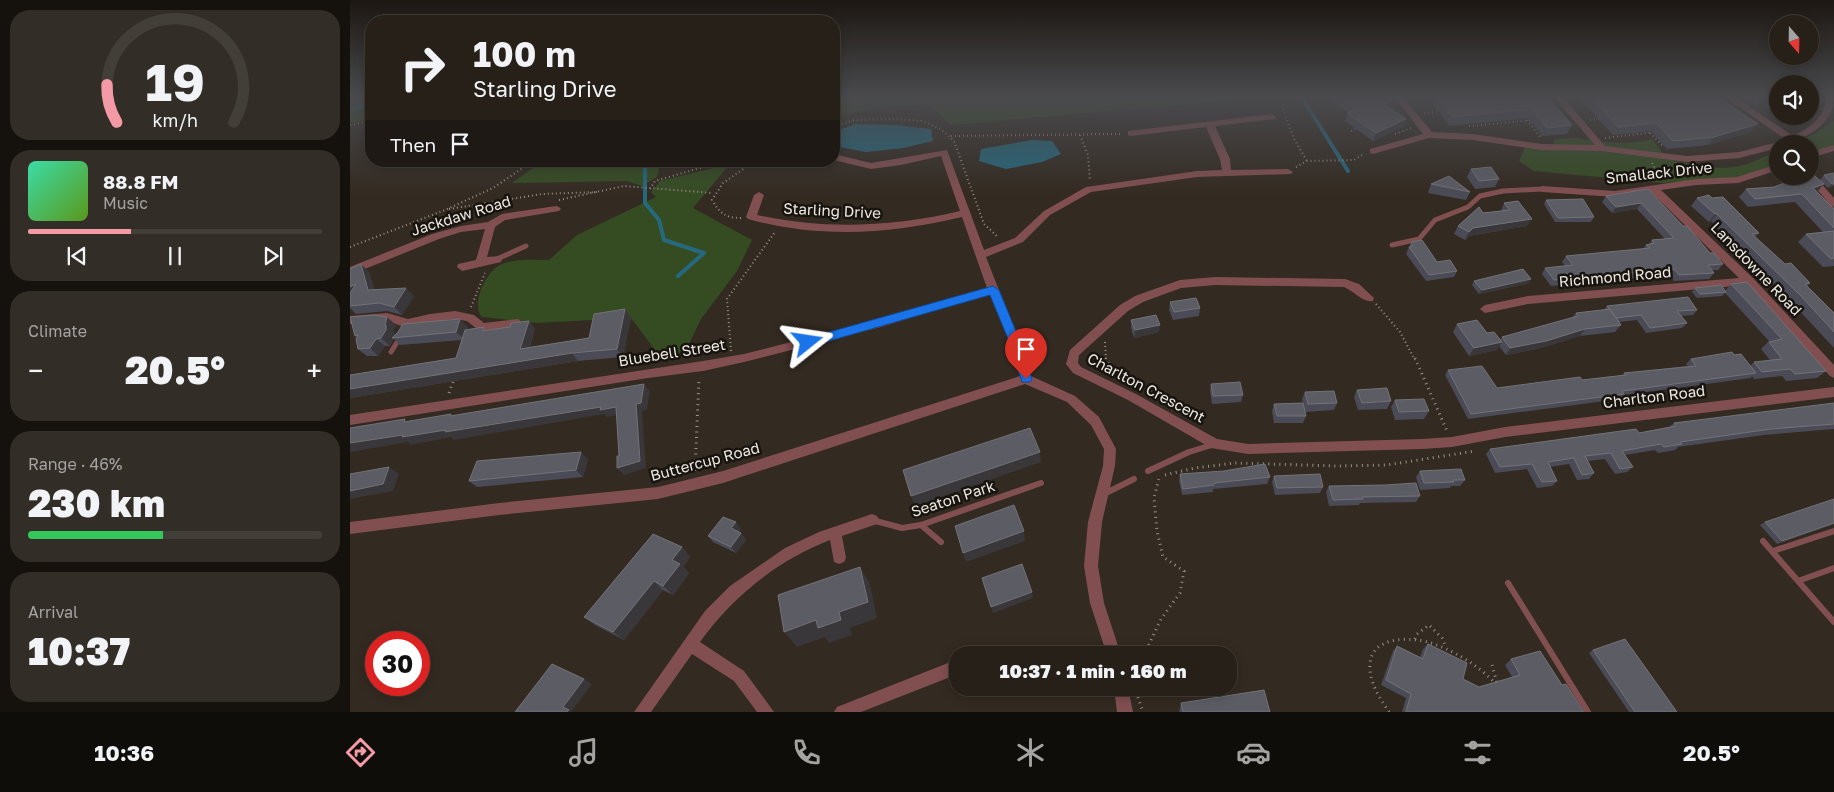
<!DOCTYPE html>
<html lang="en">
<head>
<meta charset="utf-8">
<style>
  :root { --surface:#262019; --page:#322d26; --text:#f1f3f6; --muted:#a4a3a2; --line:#423e38; --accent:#f49aa6 }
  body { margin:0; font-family:"Golos Text",sans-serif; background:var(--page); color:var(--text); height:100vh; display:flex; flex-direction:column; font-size:19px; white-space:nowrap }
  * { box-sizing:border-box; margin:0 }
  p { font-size:16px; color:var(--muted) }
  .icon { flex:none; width:28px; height:28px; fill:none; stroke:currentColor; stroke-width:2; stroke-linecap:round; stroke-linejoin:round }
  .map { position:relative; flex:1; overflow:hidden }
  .drawer { display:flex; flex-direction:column; gap:10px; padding:10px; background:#15120e; width:350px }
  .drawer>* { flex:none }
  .hud { position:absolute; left:15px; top:15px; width:475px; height:152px; border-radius:20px; box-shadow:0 2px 12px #0003,0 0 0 1px var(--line); background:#262019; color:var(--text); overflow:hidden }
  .needle { width:32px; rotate:160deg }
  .buttons { position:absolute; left:1419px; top:15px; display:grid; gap:10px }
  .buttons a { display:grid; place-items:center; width:50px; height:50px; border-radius:50%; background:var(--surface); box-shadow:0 2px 12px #0003,0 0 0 1px var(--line); font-size:25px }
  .speed { position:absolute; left:15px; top:631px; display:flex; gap:10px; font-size:25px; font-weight:700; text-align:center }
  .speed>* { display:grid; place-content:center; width:65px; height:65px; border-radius:50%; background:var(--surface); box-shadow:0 2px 12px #0003,0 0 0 1px var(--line); line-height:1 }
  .speed .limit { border:8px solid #d22; background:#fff; color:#111 }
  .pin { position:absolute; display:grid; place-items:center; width:42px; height:42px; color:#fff; margin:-51px -21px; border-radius:50% 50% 50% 0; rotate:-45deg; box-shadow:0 0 5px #0007 }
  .pin .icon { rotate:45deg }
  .me { position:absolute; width:55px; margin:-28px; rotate:75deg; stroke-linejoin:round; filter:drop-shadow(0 0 4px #0008) }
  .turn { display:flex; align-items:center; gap:18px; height:105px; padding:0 25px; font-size:22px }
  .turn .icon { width:65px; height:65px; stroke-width:2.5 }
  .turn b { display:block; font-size:35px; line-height:42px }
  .then { display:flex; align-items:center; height:48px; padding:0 25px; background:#0003; gap:10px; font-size:19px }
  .big { font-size:38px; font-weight:800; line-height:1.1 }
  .drawer .widget { flex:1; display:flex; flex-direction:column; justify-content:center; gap:8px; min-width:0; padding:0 18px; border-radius:20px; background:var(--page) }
  .drawer .dial { align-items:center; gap:0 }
  .dial svg { height:130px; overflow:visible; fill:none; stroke:var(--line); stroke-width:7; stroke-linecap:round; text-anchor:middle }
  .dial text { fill:var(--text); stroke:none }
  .song { display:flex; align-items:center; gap:15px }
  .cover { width:60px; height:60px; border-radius:8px; background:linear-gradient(135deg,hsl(160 70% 55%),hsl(90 70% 35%)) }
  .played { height:5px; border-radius:2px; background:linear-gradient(90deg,var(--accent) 35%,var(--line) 35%) }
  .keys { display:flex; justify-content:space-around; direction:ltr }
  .heat { display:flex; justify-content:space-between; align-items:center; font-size:28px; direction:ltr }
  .charge { height:8px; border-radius:4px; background:linear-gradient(90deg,#34c759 46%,var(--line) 0) }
  .trip { position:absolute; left:599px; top:646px; width:288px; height:50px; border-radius:20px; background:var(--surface); box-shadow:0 2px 12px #0003,0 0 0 1px var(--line); font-weight:800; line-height:50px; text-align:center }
  .tabs { display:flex; height:80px; justify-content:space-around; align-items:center; background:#0f0d0a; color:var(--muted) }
  .tabs .icon { width:35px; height:35px }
  .tabs .active { color:var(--accent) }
  .tabs b { font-size:22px; color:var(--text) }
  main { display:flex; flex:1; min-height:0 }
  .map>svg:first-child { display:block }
</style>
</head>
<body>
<main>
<section class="drawer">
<div class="widget dial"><svg viewBox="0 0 100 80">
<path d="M14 69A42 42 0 1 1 86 69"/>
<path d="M14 69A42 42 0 0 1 8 46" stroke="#f49aa6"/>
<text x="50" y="56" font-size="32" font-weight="700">19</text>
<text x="50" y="72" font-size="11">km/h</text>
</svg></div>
<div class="widget">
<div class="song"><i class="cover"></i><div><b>88.8 FM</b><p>Music</p></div></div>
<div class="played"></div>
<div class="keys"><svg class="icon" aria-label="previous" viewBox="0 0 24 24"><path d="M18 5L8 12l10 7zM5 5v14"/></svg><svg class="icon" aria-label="pause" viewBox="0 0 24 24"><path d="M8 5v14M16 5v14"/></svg><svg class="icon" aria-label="next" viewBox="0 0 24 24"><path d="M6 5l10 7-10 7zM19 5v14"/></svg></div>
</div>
<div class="widget"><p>Climate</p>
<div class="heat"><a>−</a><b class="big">20.5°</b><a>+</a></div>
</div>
<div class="widget"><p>Range · 46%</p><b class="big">230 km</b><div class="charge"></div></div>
<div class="widget"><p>Arrival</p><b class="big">10:37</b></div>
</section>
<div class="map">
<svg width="1484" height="712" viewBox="0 0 1484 712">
  <rect width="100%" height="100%" fill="#332a21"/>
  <path fill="#354c22" d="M0,96h21v23l-21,4z
    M484,96h446l-329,29 -23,-21 -47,3 -47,10z
    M1484,121v24l-24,8v-9h-19l23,-10z
    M1226,138c25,4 51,8 76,1l16,20c20,5 45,11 66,8 15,-2 29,-10 44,-16l-1,14 -33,12 -80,6 -130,-12 -15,-10 6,-14 28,3 1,-11z
    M192,161h119l-4,16 -15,9 -15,-5 -115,2z
    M380,164l-37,44 59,32 -15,31 -36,48 -15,31 -16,7 -12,-3 -27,-36 -95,5 -54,-6c-12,-13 5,-48 20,-53 15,-6 31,-4 47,-4l28,-25 79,-38 -5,-5 9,-11z"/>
  <path fill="#24697e" d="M505,124l40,1 36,4 2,12 -30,7 -37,4 -32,-6v-14z
    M682,140l20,1 9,13 -19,8 -36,7 -27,-8 2,-12z"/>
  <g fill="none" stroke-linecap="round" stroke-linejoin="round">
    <path stroke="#24697e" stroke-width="4" d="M951,96l47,75
      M0,109l21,-4
      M295,161v42l14,17 5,20 40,13 -26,23"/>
    <path stroke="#99928a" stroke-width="2" stroke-dasharray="1 3" stroke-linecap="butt" d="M1462,96l3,6
      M933,109l11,30 13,22
      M1074,113l17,-2
      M1177,120l13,17
      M1240,120l12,-1
      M1435,123l22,-7
      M0,125l21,-4
      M1119,126l64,-6
      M484,127l20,-7 39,-1 30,2 19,9 12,11 30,83 14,13
      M1001,131l6,-3
      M1300,133l13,13
      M1045,134l16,-6
      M730,135l8,20 2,26
      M601,136l171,-2
      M1255,138l50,-6
      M1302,163l6,11 7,2
      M946,167l11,-6 47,-1 10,-6
      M300,189l5,-8 69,-20
      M209,200l65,-14 89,7
      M99,209l93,-15 56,-2
      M391,218c-16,0 -21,-5 -29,-18l11,-17 32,-22
      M0,247l95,-37 48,-22 40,-27
      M1026,304l24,28 15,28
      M121,307l14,-34
      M755,342l1,18
      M381,351l-4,-52 48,-67"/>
    <path stroke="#99928a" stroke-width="3" stroke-dasharray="1 4.5" stroke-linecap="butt" d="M755,358l12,19
      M1065,358l32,73
      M796,391l17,3 19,16
      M99,393l5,-14
      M345,471l4,-92
      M815,475l30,-7 40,-5 103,3 49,-1 88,-14
      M1065,639l2,-5 12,-9 13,13 4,9
      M794,655l17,-36 19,-26 4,-22 -21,-14 -6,-26 -3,-33 5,-20
      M1142,665l5,18
      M788,697l5,15
      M1039,712c-8,-12 -18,-27 -19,-42 -3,-34 38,-34 61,-27 24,8 48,23 65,41"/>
    <path stroke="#824f51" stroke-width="5" d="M1042,245l27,-6 16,-19 33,-13 12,-11 23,-5 39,-2
      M147,259l29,-13
      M41,352l10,-16"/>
    <path stroke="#824f51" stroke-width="6" d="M798,471l41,-19 26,-8
      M752,495l32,-16
      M522,520l30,8 19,-3 120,-42
      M571,525l20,17
      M1413,541l71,81
      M1423,551l61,-20
      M1448,581l36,-13
      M1158,583l80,129"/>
    <path fill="#824f51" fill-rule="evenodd" d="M1044,96h8l30,36 41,2 69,10 53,1 -42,-49h9l43,50 82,10 52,-4 39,-10 4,2h-4v4l-39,10 -52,4 -85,-11 -60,-1 -69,-10 -44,-2 -56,16 -3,-1v-4l53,-15z
      M1374,96h10l59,40c18,-9 32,-19 34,-40h7c0,26 -24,41 -47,48l-4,-3 2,-2z
      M922,114l4,3 -1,2 -60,7 15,33 1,11 57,-1 5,3 -2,2 -94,3 -106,15 -41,23 -27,27 -37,15c15,40 33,78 45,119l44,20 24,21 17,32 -1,17 -13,56 -4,44 6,37 17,52h-14l-17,-52 -6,-37 4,-44 15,-56 1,-17 -13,-24 -24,-23 -42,-18 -302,99 -65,16 -159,16 -149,19v-12l149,-19 159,-16 65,-16 297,-95 -11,-35 -19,-46 -23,5 -86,27 -137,35 -41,9 -55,7 -298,47v-10l353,-54 41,-7 137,-35 106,-31 -25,-71c-71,17 -143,22 -214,2l-2,-2 8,-22 5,-3 5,3 -7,20c68,15 135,12 203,-4l-19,-55 -40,9 -30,4 -37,-9v-6l37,9 76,-13 37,100 31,-12 29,-27 42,-24 111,-16 25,-1 -2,-11 -14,-32 -75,9 -3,-1v-4z
      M1484,145v6l-24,7v-6z
      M1428,164v6l-40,13 -42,2 -35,5 92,88 81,87v13l-4,-2 -83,-91 -219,19 -43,9 -5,-4 5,-4 43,-9 211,-18 -88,-86 -36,5 -73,-5 -5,-3 5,-3 73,5 81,-12 41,-2z
      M1460,174l10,8 14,16v9l-3,-1 -17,-20 -12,-10h8z
      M206,206l3,1 2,2 -2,2 -54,9 -10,7 -8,30 14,-1 1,3 -1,3 -39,9 -5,-4 1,-3 18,-4 9,-31 -24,3 -22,7 -89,36v-8l82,-33 29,-8 27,-4 14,-8z
      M865,277l130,2 14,5 15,14 -1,3c-10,2 -19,-10 -29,-14l-129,-2 -34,3 -38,14 -15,9 -49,44 -1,8 3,4 55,27 81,45 31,5 174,-5 30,-2 53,-10 329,-40v10l-329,40 -53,10 -30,2 -174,5 -37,-6 -83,-48 -55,-27 -7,-9 4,-14 50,-45 15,-9 45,-16z
      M105,311l19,4 10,8 34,-4 5,4 -5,4 -32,4 -9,-2 -10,-8 -12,-2 -25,3 -23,6 -20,-7 -37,3v-8l37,-3 21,6 22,-5z
      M522,514l5,2 2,4 -2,4 -35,12 4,22 -2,4 -5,2 -5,-2 -4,-22c-52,20 -98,57 -130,102l44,29 30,41h-17l-23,-31 -42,-27 -41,58h-17l71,-101 25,-25 55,-38 34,-16z
      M608,659v15l-97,38h-27l3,-5z
      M764,688h14l5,24h-16z"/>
  </g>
  <path fill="#4a4b56" d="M975,96h61l7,4 -3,8 16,11 -3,8 -30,14 -28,-20 3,-8z
    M1078,96h119l25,29 -5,9 -25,2 -14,-18 -79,8z
    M1228,96h139l34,36 -43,13 -41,4 -16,-18 -38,4z
    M1393,96h35v19l-16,-11 -4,2z
    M1430,116h18l-12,4z
    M1121,169l28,10 -4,8 -20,2 -8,-12z
    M1484,173v13l-6,2 -8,-8 4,-5z
    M1081,184l39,8 -4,8 -38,-7z
    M1424,187l43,5 17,17v57l-11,1 -25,-25 8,-8 17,-2 -28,-30 -47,5 -9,-10 7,-8z
    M1298,189l62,64 13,11 -5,6h-6l2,3 -5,6 -35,2 -4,-6 -119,11 -9,-12 3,-6 20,-2 -3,-4 4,-6 77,-7 3,-4 3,-1 3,-4 13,-1 -28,-30 -25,4 -10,-11 4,-6z
    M1347,198l62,35 -4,4 30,27 25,19 -3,3 27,27v35l-40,-43 -83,-84 -2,1 -18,-16z
    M1196,200l48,17 -3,5h-36l-11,-18z
    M1154,203l23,23 -58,10 -4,4 -11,-6 4,-8 25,-13 18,-2z
    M1061,242l26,20 20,9 -3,6 -28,4 -20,-27z
    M0,269l19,3 5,17 40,7 -12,19 -15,-4 -31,3 -6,-6z
    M1124,281l55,2 -50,11 -7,-9z
    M1381,284l95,87 -9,7 -31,3 -4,-5 -28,3 -2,-3 -1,2 -127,17 -4,4 -152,20 -23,-44 3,-5 49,18 85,-8 40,-5 2,-2 64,-7 -2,-2 5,-5 43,-4 16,11 4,-4 16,-2 -9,-11 8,-8 -44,-48 -3,3 -25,2 -5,-6 3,-4 30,3z
    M820,302l30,6 -1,8 -26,4 -4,-10z
    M1257,306l90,4 -4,5 -12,1 6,7 -5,5 -36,5 -9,-13 -18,2 2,3 -6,7 -35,4 -39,12 -35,7 -7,-9 -2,4 -28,6 -16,-24 4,-8 30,9 13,7 2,-3 70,-19 4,-5 28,-3z
    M281,317l-8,40 -45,4 -228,37v-23l106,-17 6,-18 -62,5 -6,-6 -4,7h-5l-7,10h-11l-9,-7 -1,-12 -2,-1 41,-11 -3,6 2,2v2l73,-8 -1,3h19l49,-2 -5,19 59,-9z
    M781,320l28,12 -25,6 -3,-10z
    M861,384l32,11 -2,7 -29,2 -2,-13z
    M1007,390l34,11 -4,8 -29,1 -4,-13z
    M955,392l32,11 -3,7 -29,2 1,4 -3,7h-29l-2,-12 2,-7 29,-1 -1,-4z
    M1045,400l34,11 -5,8 -29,1 -4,-13z
    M1484,403v26l-70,6 -86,12 -3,3 -17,3 -3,-3 -30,5 8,12 -6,5 -12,2 -10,-15 -17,2 6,12 -5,6 -12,1 -8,-16 -19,3 7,14 -5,5 -15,2 -10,-19 -32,4 -9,-19 4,-5 149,-16 30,-6 5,-4z
    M238,459l-5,18 -106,10 -8,-6z
    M1070,471l45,9 -5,6h-9l-1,2 -30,2 -4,-13z
    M830,474l90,3 -3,7 -54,5v3l-31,3 -3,-14z
    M924,476l49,11 -3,6 -45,2 -3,-13z
    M979,486l91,10 -4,6 -56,1 -1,2 -30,1 -3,-14z
    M1415,522l69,2 -57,20 -17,-19z
    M391,529l-3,3 3,1 5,7 -10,13 -23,-11 -5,-6z
    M332,547l8,10 -7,10 6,6 -16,22 -10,-5 -39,50 -29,-15 -11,-8z
    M1078,644l35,35 16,8 33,-10 -7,-12 6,-6 51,26 22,27h-182l4,-14 -25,-13 12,-34 4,-5 23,11 3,-8z
    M1243,650l84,62h-48l-40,-59z
    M831,703l89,9h-91z"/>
  <path fill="#3a373a" d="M1418,97l-6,7 -4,2 5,-8z
    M1043,100l-3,8 -6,-4z
    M1471,104l-6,7 -5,2v-6z
    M1439,116h9l-12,4z
    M1056,119l-3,8 -30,14 3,-8z
    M1408,124l-7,8 -43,13 6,-8z
    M1474,184l-7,8 -4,-4z
    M1482,184h2v2l-6,2z
    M1291,203l-4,6 -25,4 4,-6z
    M1365,214h2l-6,7 -2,1z
    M1182,219l-5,7 -58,10 -4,4 4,-8 4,-4z
    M11,264l8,8 7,26 -8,-8z
    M1181,279l-2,4 -50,11 3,-4z
    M6,284l-6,11v-8z
    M56,288l8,8 -12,19 -8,-8z
    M275,309l6,8 -8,40 -6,-8z
    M37,317l9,8 -3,6 2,2v5h-3l2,1 -4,7 -9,-8z
    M110,319l8,8 -4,12 -8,-7z
    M179,321l6,7 -8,28 -7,-7z
    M810,325l-1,7 -25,6 1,-8z
    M1235,329l-5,7 -39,12 -35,7 4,-7z
    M26,339l9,7 -7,10 -8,-8z
    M1152,342l-5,8 -28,6 5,-8z
    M222,353l6,8 -228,37v-9z
    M294,384l6,7 -3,19 -5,1 4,57 -22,7 -7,-7 19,-64z
    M251,407h15l7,7 -16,3 -3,-3 -150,26 -3,-3 -40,8 -3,-3 -58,10v-9l53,-8 43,-5z
    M231,452l7,7 -5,18 -7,-7z
    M690,452l1,10 -126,44 -4,-10z
    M39,467l10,7 -6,17 -43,8v-8z
    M386,522l5,7 -5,6 -5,-7z
    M1484,523v1l-57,20 5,-3z
    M674,531l1,10 -59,21 -3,-9z
    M391,533l5,7 -10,13 -5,-6z
    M332,547l8,10 -7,10 6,6 -16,22 -10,-9 9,-26z
    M510,567l10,17 7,34 -27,10 2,7 -23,8 -4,-6 -28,10 -13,-15z
    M304,581l9,9 -39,50 -11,-8z
    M682,592l1,6 -40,15 -2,-6z
    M234,679l8,5 -21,28h1h-5l-4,-5z"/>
  <path fill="#5c5c65" stroke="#737278" d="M988,96h48l7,4 -9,4 22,15 -30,14 -29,-20 9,-4z
    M1087,96h110l25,29 -25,3 -15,-19 -80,8z
    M1240,96h127l41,28 -44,13 -41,4 -17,-18 -38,4z
    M1410,96h18v8l-10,-7 -5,1z
    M1460,97l11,7 -11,3z
    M1141,167l8,12 -20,2 -8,-12z
    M1484,173v11h-2l-8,-9z
    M1460,175h4l10,9 -11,4 21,21v19l-32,-34 -47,5 -9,-10 28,-2 28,-11h8z
    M1099,176l21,16 -39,-8z
    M1298,189l35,37h4l23,27h4l9,11 -15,1 6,8 -35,2 -5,-6 -120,11 -9,-12 28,-3 -7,-9 84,-8 -4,-3 8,-2 -2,-3 22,-2 -33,-35 -25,4 -10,-11z
    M1359,195l3,3 11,-1 36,36 -7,1 33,30 6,-1 19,20 -5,1 29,29v19l-32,-35 -85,-83h-2l-18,-16z
    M1233,199l11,18 -36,1 -12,-18z
    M1168,201l14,18 -59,9 -4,4 -11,-6 21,-19 4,6 27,-3 -6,-7z
    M1484,231v27l-3,1 -25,-25z
    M1072,240l15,22 13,-2 7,11 -28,4 -20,-28 4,-1 -2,-4z
    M11,264l7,26 38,-2 -12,19 -15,-4 -29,3v-13l6,-9 -6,3v-18z
    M1173,269l8,10 -49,11 -8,-9z
    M1397,282l79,89 -31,3 -5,-5 -28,3 -8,-10 28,-3 -13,-17 13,-3 -51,-55z
    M1371,285l5,7 -26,2 -5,-6z
    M1338,297l9,13 -20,1 10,12 -37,5 -9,-13 -25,3 -9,-12z
    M846,298l4,10 -26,4 -4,-10z
    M275,309l-8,40 -45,4 -222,36v-14l106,-17 9,-28 19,-3 -2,4 28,-4 1,-4 18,-2 -9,28 69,-11 5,-24z
    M1260,309l11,16 -36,4 -39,12 -36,7 -8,-11 76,-21 -2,-3z
    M24,315l13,2 -2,8h1v5l-5,8 -5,1 -6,9 -12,1 -2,-10 2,-4 -3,1 -5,-19z
    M806,315l4,10 -25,5 -4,-10z
    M110,319l-4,13 -64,6 6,-6 5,-8z
    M1127,320l10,13 7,-1 8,10 -28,6 -17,-24z
    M1382,352l2,3 7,-1 15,19 -134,18 2,3 -153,20 -23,-44 34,-4 15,22 83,-11 2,3 44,-5 -2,-2 72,-7 -5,-7z
    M890,382l3,13 -30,1 -2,-12z
    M294,384l-3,19 -5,1 4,57 -23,7v-12h2l-3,-49 -16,3 1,-3 -156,25 1,-2 -44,7 1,-2 -53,8v-15l55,-9 -1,3 47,-8 -1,2z
    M1037,388l4,13 -29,2 -5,-13z
    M984,391l3,12 -29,1 -3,-12z
    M1074,399l5,12 -30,1 -4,-12z
    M953,403l3,13h-29l-3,-12z
    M1484,403v21l-63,5 -91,13 2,2 -18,3 -3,-3 -39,7 11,16 -13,2 -9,-16 -26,3 9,17 -12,2 -8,-17 -26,4 9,19 -15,1 -10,-18 -32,3 -10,-18 146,-20 3,4 37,-7 -2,-3z
    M680,428l10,24 -129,44 -8,-26z
    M231,452l-5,18 -107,11 8,-20z
    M915,464l5,13 -56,6v2l-31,4 -3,-15 44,-3z
    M39,467l-6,17 -33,7v-17z
    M1111,469l4,11h-12l1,2 -30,1 -4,-12z
    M970,474l3,13 -46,1 -3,-12z
    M1066,483l4,13 -58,1 1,2 -30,1 -4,-14 56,-1z
    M1484,499v24l-52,18 -17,-19z
    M664,505l10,26 -61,22 -8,-27z
    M373,517l13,5 -5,6 10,5 -10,14 -23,-11z
    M303,534l29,13 -10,13 8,4 -17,22 -9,-5 -41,51 -29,-15z
    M672,564l10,28 -41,15 -9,-29z
    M510,567l8,35 -29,10 2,8 -23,8 -2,-8 -32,12 -6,-37z
    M1275,639l52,73h-42l-42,-62z
    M1078,644l39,19 -4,16 16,8 41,-12 -9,-16 29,-8 22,34 4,-1 18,28h-177l-1,-1 5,-17 -25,-14 11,-34 26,13z
    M202,664l32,15 -21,28 6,3 -2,2h-52z
    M914,690l6,22h-87l-2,-9z"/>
  <linearGradient id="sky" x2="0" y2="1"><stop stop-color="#1c1712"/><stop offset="0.49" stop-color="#4a4a4e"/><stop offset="1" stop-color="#4a4a4e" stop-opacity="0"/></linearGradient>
  <rect width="1484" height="196" fill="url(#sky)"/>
  <path fill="#1a73e8" stroke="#114b97" d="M643,286l6,4 21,51 12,38 -2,3h-8l-1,-3 -12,-38 -19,-46 -182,52 -6,-5 6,-4z"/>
  <g text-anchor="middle" stroke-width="5" stroke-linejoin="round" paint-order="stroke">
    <g font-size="15" fill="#efe9e2" stroke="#18140f">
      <text transform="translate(1309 173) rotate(-6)" y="5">Smallack Drive</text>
      <text transform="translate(482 211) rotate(3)" y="5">Starling Drive</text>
      <text transform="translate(111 216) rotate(-17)" y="5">Jackdaw Road</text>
      <text transform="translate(1406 269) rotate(46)" y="5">Lansdowne Road</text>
      <text transform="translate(1265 277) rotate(-5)" y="5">Richmond Road</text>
      <text transform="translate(322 353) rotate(-9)" y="5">Bluebell Street</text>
      <text transform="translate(796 388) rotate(28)" y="5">Charlton Crescent</text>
      <text transform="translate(1304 397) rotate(-7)" y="5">Charlton Road</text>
      <text transform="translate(355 462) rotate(-15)" y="5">Buttercup Road</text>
      <text transform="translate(603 499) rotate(-18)" y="5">Seaton Park</text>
    </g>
  </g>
</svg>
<div class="buttons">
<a><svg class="needle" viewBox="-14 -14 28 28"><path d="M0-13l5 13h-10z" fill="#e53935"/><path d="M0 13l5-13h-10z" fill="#a4a3a2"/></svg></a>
<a><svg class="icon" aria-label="sound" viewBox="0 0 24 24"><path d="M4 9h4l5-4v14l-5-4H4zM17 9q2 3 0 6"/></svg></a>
<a><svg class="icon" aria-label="search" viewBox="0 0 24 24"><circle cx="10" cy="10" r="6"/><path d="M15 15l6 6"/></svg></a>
</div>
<div class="speed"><div class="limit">30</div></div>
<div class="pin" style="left:676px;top:379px;background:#d93025"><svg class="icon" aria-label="arrive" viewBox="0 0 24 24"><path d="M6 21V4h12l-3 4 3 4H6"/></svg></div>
<svg class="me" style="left:458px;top:342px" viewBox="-20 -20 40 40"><path d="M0-17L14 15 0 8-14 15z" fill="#1a73e8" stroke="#fff" stroke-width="4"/></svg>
<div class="trip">10:37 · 1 min · 160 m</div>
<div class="hud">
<div class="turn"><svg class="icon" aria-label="right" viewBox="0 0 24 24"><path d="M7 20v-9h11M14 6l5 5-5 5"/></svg><div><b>100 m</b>Starling Drive</div></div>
<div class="then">Then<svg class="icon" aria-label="arrive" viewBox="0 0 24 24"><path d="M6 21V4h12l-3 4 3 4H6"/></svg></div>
</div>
</div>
</main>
<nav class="tabs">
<b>10:36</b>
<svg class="icon active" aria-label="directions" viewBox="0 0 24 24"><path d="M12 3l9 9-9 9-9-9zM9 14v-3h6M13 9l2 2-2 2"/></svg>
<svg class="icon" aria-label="music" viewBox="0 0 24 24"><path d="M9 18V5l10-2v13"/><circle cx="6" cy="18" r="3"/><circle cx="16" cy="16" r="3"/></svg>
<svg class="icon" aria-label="phone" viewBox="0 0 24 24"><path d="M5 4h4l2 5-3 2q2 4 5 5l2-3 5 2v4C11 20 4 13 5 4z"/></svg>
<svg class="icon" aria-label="climate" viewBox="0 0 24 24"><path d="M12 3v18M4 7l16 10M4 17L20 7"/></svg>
<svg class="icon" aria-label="car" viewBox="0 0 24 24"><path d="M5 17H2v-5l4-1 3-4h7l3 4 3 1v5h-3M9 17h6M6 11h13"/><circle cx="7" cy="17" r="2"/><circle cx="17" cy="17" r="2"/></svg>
<svg class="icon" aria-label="filters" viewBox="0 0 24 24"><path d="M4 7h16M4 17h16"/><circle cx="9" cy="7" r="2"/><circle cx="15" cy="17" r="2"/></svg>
<b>20.5°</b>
</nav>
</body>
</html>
